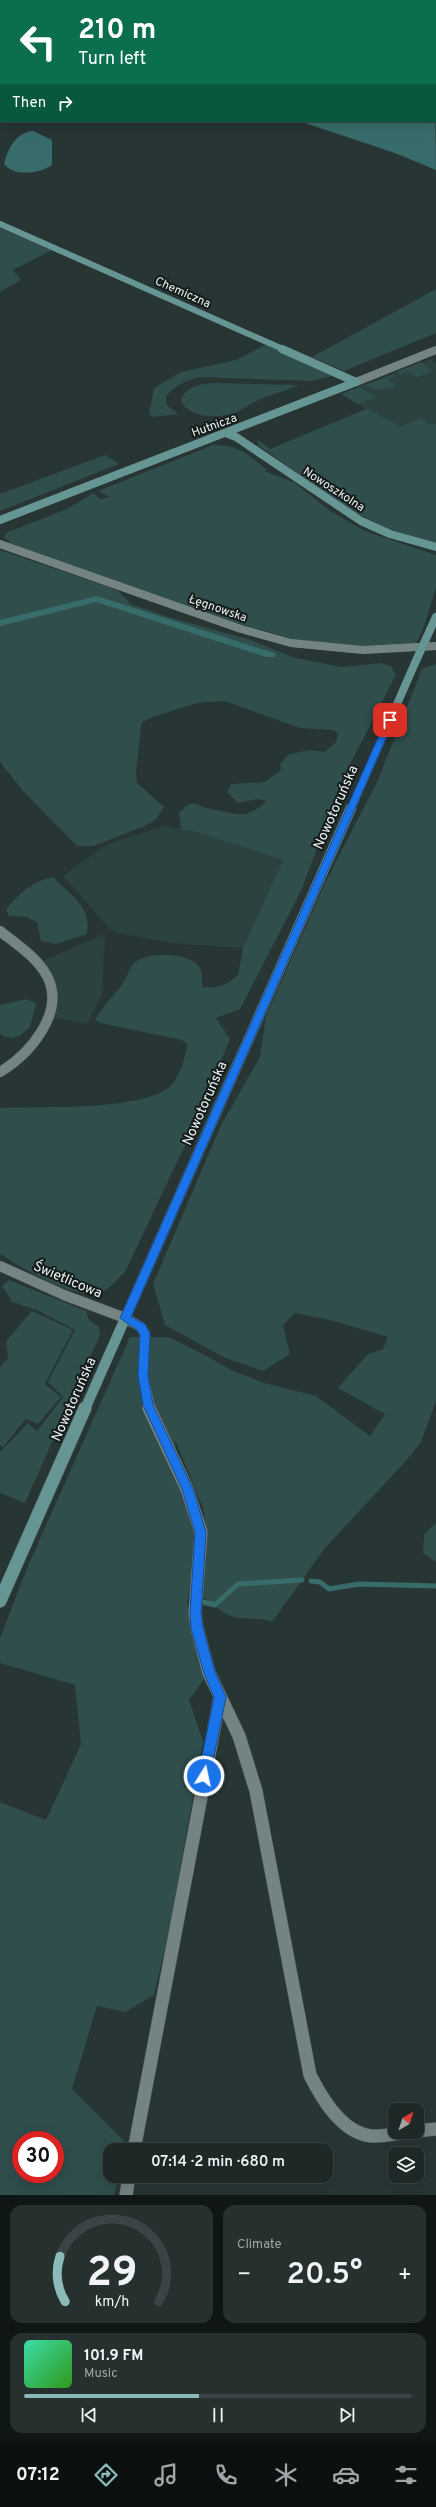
<!DOCTYPE html>
<html lang="en">
<head>
<meta charset="utf-8">
<style>
  :root { --surface:#1d2827; --page:#25302f; --text:#f1f3f6; --muted:#a0a6a7; --line:#3b4444; --accent:#8bbbb9 }
  body { margin:0; font-family:Overpass,sans-serif; background:var(--page); color:var(--text); height:100vh; display:flex; flex-direction:column; font-size:15px; white-space:nowrap }
  * { box-sizing:border-box; margin:0 }
  p { font-size:13px; color:var(--muted) }
  .icon { flex:none; width:22px; height:22px; fill:none; stroke:currentColor; stroke-width:2; stroke-linecap:round; stroke-linejoin:round }
  .map { position:relative; height:2195px; overflow:hidden }
  .panel { display:flex; flex-direction:column; gap:10px; padding:10px; background:#101615; flex:1 }
  .panel>* { flex:none }
  .hud { position:absolute; left:0px; top:0px; width:436px; height:122px; box-shadow:0 4px 16px #0002,0 0 0 1px var(--line); background:#0b6e4f; color:#fff; overflow:hidden }
  .needle { width:26px; rotate:39deg }
  .fabs { position:absolute; left:388px; top:2103px; display:grid; gap:8px }
  .fabs a { display:grid; place-items:center; width:36px; height:36px; border-radius:8px; background:var(--surface); box-shadow:0 4px 16px #0002,0 0 0 1px var(--line); font-size:20px }
  .speed { position:absolute; left:12px; top:2131px; display:flex; gap:8px; font-size:20px; font-weight:700; text-align:center }
  .speed>* { display:grid; place-content:center; width:52px; height:52px; border-radius:50%; background:var(--surface); box-shadow:0 4px 16px #0002,0 0 0 1px var(--line); line-height:1 }
  .speed .limit { border:6px solid #d22; background:#fff; color:#111 }
  .pin { position:absolute; display:grid; place-items:center; width:34px; height:34px; color:#fff; margin:-17px; border-radius:8px; box-shadow:0 2px 6px #0006 }
  .me { position:absolute; width:44px; margin:-22px; rotate:10deg; stroke-linejoin:round; filter:drop-shadow(0 0 3px #0008) }
  .turn { display:flex; align-items:center; gap:14px; height:84px; padding:0 12px; font-size:18px }
  .turn .icon { width:52px; height:52px; stroke-width:2.5 }
  .turn b { display:block; font-size:28px; line-height:34px }
  .then { display:flex; align-items:center; height:38px; padding:0 12px; background:#0003; gap:8px; font-size:15px }
  .big { font-size:30px; font-weight:600; line-height:1.1 }
  .panel .card { flex:1; display:flex; flex-direction:column; justify-content:center; gap:6px; min-width:0; padding:0 14px; border-radius:12px; background:var(--page) }
  .panel .dial { align-items:center; gap:0 }
  .dial svg { height:104px; overflow:visible; fill:none; stroke:var(--line); stroke-width:7; stroke-linecap:round; text-anchor:middle }
  .dial text { fill:var(--text); stroke:none }
  .song { display:flex; align-items:center; gap:12px }
  .cover { width:48px; height:48px; border-radius:6px; background:linear-gradient(135deg,hsl(160 70% 55%),hsl(110 70% 35%)) }
  .played { height:4px; border-radius:2px; background:linear-gradient(90deg,var(--accent) 45%,var(--line) 45%) }
  .keys { display:flex; justify-content:space-around; direction:ltr }
  .heat { display:flex; justify-content:space-between; align-items:center; font-size:22px; direction:ltr }
  .panel .tiles { flex:1; display:grid; gap:10px; grid-template-columns:1fr 1fr }
  .card:last-child { grid-column:span 2 }
  .trip { position:absolute; left:103px; top:2143px; width:230px; height:40px; border-radius:12px; background:var(--surface); box-shadow:0 4px 16px #0002,0 0 0 1px var(--line); font-weight:600; line-height:40px; text-align:center }
  .menu { display:flex; height:64px; justify-content:space-around; align-items:center; background:#0c1010; color:var(--muted) }
  .menu .icon { width:28px; height:28px }
  .menu .on { color:var(--accent) }
  .menu b { font-size:18px; color:var(--text) }
  .map>svg:first-child { display:block }
</style>
</head>
<body>
<div class="map">
<svg width="436" height="2195" viewBox="0 0 436 2195">
  <rect width="100%" height="100%" fill="#273534"/>
  <path fill="#2b4240" d="M430,359l6,4v85l-95,-54z
    M164,826l26,4 93,30 -40,88 -63,-4 -63,-11 -7,-4 -47,-53 43,-31z
    M105,934l-3,60 -15,30 -37,-7 4,-13 -16,-41z"/>
  <path fill="#2f4e4c" fill-rule="evenodd" d="M0,228l52,22 -39,20 8,10 -21,12z
    M436,289v44l-92,38 -32,-14z
    M267,344l70,31 -26,6 -111,-4c-14,4 -25,8 -34,19l1,9 11,9 -25,3 -4,-3 5,-26 27,-16 55,-12z
    M421,362l11,9 -15,6 -9,-6 -8,4 -4,-3z
    M394,374l2,2 -8,4 9,5c-13,5 -19,8 -32,0z
    M213,383l86,2c-13,6 -27,9 -41,15 -7,3 -13,8 -21,12 -16,6 -47,8 -56,-11 3,-14 20,-17 32,-18z
    M360,387l15,10 -16,7 42,23 19,-9 9,6h7v119c-77,-16 -116,-56 -177,-97l-2,-7 13,10 96,-40 -25,-15z
    M213,445c26,0 35,9 54,25l-2,1 30,12 35,28 35,20 71,24v33l-13,41 -8,16 -49,2 -69,-7 -99,-28 -186,-68 -8,-7 4,-5 59,-23 26,-16 7,6 10,-2 -12,-6z
    M105,455l14,9 -119,47v-17z
    M0,550l109,37 9,4 13,13 37,13 83,23 44,18 47,9 39,-4 10,3 5,9 -52,101 -43,115 -61,118 -24,9 14,21 -32,79 -73,154 28,12 68,-159 39,-68 6,-41 60,-135 51,-99 45,-113 14,-5v737l-15,41 -15,19 -81,87 -53,74c-12,-5 -25,-2 -38,-5 -11,-3 -23,-14 -32,-21l4,-70 -3,-18 -28,-68 2,26 19,45 -3,58 -6,34 20,72 -18,25 14,42 -35,194 -14,59 -29,17 -28,-6 -25,83 54,54 -1,7h-15v26h9l-5,19h-114v-393l46,18 35,-76 -6,-59 -75,-22v-25l27,-70 103,-231h39l36,18 26,15 33,13 52,13 54,40 15,-22 -47,-26 30,-34 15,-5 5,-12 -54,-16 -39,-8 -12,12 7,29 -27,17 -38,-13 -60,-33 -12,-41 -28,-12c-7,6 -15,17 -24,20 -27,9 -78,-24 -101,-38v-146c41,-2 136,3 168,-20 11,-8 18,-32 19,-44l-5,-4 -82,-17 -5,-4c8,-13 19,-23 28,-36 4,-5 6,-14 10,-19 13,-13 54,-12 66,2 4,7 3,14 3,21 16,2 25,-2 36,-12l5,-27 40,-88 -93,-30h-9l-2,-17 7,-7 7,-3c10,5 41,12 52,11 9,-2 16,-8 22,-13l-11,-2 -18,4 -11,-11 4,-8 34,-2 16,-12 -1,-6 9,-10 21,-4 15,2 11,-10 2,-8 -5,-4 -33,-2 -75,-27 -28,2 -44,14 -10,5 -2,5 -5,46 1,10 27,24 -8,12 -11,7 -52,20h-16l-54,-55 -23,-29zM21,2140h34v34h-34z
    M53,877c17,18 39,29 34,57l-31,10 -15,-3 -4,-19 -11,-5 -17,-1 -3,-7c14,-16 26,-28 47,-32z
    M26,999l10,4 -6,24c-10,9 -17,15 -30,7v-29z
    M9,1280l77,31 3,9 10,7 1,8 -75,168 -25,-10v-41l28,-29 9,8 26,-34 -15,-15 27,-52 -38,-20 -25,-8 -10,-16z
    M32,1311l41,19 -28,54 16,13 -23,27 -12,-5 -23,28 -3,-2v-78l8,-9 -2,-17z
    M436,1523v39l-13,-9 1,-19z"/>
  <path fill="#386c6a" d="M435,90l1,80 -41,-17 -96,-32h136z
    M33,131l19,9v25c-13,9 -38,12 -48,-1 4,-15 11,-31 29,-33z"/>
  <g fill="none" stroke-linecap="round" stroke-linejoin="round">
    <path stroke="#386c6a" stroke-width="5" d="M311,1581l9,1 9,7 30,-5 77,2
      M198,1601l17,4 23,-21 64,-4"/>
    <path fill="#386c6a" fill-rule="evenodd" d="M97,596l177,57 2,2 -2,2h-8l-170,-55 -96,24v-6z"/>
    <defs>
      <path id="street-far2" d="M356,382l80,-32
        M0,544l241,85 50,14 72,7 73,-4"/>
      <path id="street-far1" d="M0,931c16,13 37,26 47,45 19,36 -17,78 -47,96
        M0,1266l64,29 61,23 16,9 4,7 -2,41 7,34"/>
      <path id="street" d="M149,1408l38,81 14,43 -6,81 2,15 12,45 30,63 17,55 54,284c12,24 32,58 61,61 13,1 27,-3 40,-4
        M417,2131l19,-2
        M134,2150l86,-453
        M126,2195l3,-19"/>
      <path id="secondary-far3" d="M0,224l285,126"/>
      <path id="secondary-far2" d="M282,349l74,33
        M228,434l8,3 125,84 29,13 46,13
        M0,520l356,-138
        M430,630l6,-13
        M351,809l64,-146"/>
      <path id="secondary-far1" d="M85,1409l266,-601"/>
      <path id="secondary" d="M0,1601l85,-193"/>
    </defs>
    <use href="#street-far2" stroke="#455150" stroke-width="8"/>
    <use href="#street-far1" stroke="#455150" stroke-width="11"/>
    <use href="#street" stroke="#455150" stroke-width="14"/>
    <use href="#secondary-far3" stroke="#455150" stroke-width="6"/>
    <use href="#secondary-far2" stroke="#455150" stroke-width="8"/>
    <use href="#secondary-far1" stroke="#455150" stroke-width="11"/>
    <use href="#secondary" stroke="#455150" stroke-width="14"/>
    <use href="#street-far2" stroke="#748483" stroke-width="8"/>
    <use href="#street-far1" stroke="#748483" stroke-width="10"/>
    <use href="#street" stroke="#748483" stroke-width="13"/>
    <use href="#secondary-far3" stroke="#669694" stroke-width="6"/>
    <use href="#secondary-far2" stroke="#669694" stroke-width="8"/>
    <use href="#secondary-far1" stroke="#669694" stroke-width="10"/>
    <use href="#secondary" stroke="#669694" stroke-width="13"/>
    <defs>
      <path id="secondary-bridge" d="M415,663l15,-33"/>
    </defs>
    <use href="#secondary-bridge" stroke="#455150" stroke-width="8" stroke-linecap="butt"/>
    <use href="#secondary-bridge" stroke="#669694" stroke-width="8"/>
  </g>
  <path fill="#1a73e8" stroke="#114b97" d="M390,718l4,2 -263,597 14,7 5,10 -2,41 5,30 40,84 13,43 -5,81 2,15 12,44 11,25 -16,79 -6,5 -6,-5 16,-79 -10,-24 -13,-45 -1,-15 5,-81 -13,-43 -39,-84 -5,-30 2,-40 -3,-5 -17,-12 266,-598z"/>
  <g text-anchor="middle" stroke-width="4" stroke-linejoin="round" paint-order="stroke">
    <g font-size="12" fill="#ebf4f3" stroke="#151b1b">
      <text transform="translate(183 292) rotate(24)" y="4">Chemiczna</text>
      <text transform="translate(214 425) rotate(-20)" y="4">Hutnicza</text>
      <text transform="translate(334 489) rotate(33)" y="4">Nowoszkolna</text>
      <text transform="translate(218 608) rotate(19)" y="4">Łęgnowska</text>
    </g>
    <g font-size="14" fill="#ebf4f3" stroke="#151b1b">
      <text transform="translate(335 807) rotate(-66)" y="5">Nowotoruńska</text>
      <text transform="translate(204 1103) rotate(-66)" y="5">Nowotoruńska</text>
      <text transform="translate(68 1279) rotate(23)" y="5">Świetlicowa</text>
      <text transform="translate(73 1399) rotate(-66)" y="5">Nowotoruńska</text>
    </g>
  </g>
</svg>
<div class="fabs">
<a><svg class="needle" viewBox="-14 -14 28 28"><path d="M0-13l5 13h-10z" fill="#e53935"/><path d="M0 13l5-13h-10z" fill="#a0a6a7"/></svg></a>
<a><svg class="icon" aria-label="layers" viewBox="0 0 24 24"><path d="M12 4l9 5-9 5-9-5zM3 14l9 5 9-5"/></svg></a>
</div>
<div class="speed"><div class="limit">30</div></div>
<div class="pin" style="left:390px;top:720px;background:#d93025"><svg class="icon" aria-label="arrive" viewBox="0 0 24 24"><path d="M6 21V4h12l-3 4 3 4H6"/></svg></div>
<svg class="me" style="left:204px;top:1776px" viewBox="-20 -20 40 40"><circle r="17" fill="#1a73e8" stroke="#fff" stroke-width="3"/><path d="M0-11L8 9 0 5-8 9z" fill="#fff"/></svg>
<div class="trip">07:14 · 2 min · 680 m</div>
<div class="hud">
<div class="turn"><svg class="icon" aria-label="left" viewBox="0 0 24 24"><path d="M17 20v-9H6M10 6l-5 5 5 5"/></svg><div><b>210 m</b>Turn left</div></div>
<div class="then">Then<svg class="icon" aria-label="right" viewBox="0 0 24 24"><path d="M7 20v-9h11M14 6l5 5-5 5"/></svg></div>
</div>
</div>
<section class="panel">
<div class="tiles">
<div class="card dial"><svg viewBox="0 0 100 80">
<path d="M14 69A42 42 0 1 1 86 69"/>
<path d="M14 69A42 42 0 0 1 10 34" stroke="#8bbbb9"/>
<text x="50" y="56" font-size="32" font-weight="700">29</text>
<text x="50" y="72" font-size="11">km/h</text>
</svg></div>
<div class="card"><p>Climate</p>
<div class="heat"><a>−</a><b class="big">20.5°</b><a>+</a></div>
</div>
<div class="card">
<div class="song"><i class="cover"></i><div><b>101.9 FM</b><p>Music</p></div></div>
<div class="played"></div>
<div class="keys"><svg class="icon" aria-label="previous" viewBox="0 0 24 24"><path d="M18 5L8 12l10 7zM5 5v14"/></svg><svg class="icon" aria-label="pause" viewBox="0 0 24 24"><path d="M8 5v14M16 5v14"/></svg><svg class="icon" aria-label="next" viewBox="0 0 24 24"><path d="M6 5l10 7-10 7zM19 5v14"/></svg></div>
</div>
</div>
</section>
<nav class="menu">
<b>07:12</b>
<svg class="icon on" aria-label="directions" viewBox="0 0 24 24"><path d="M12 3l9 9-9 9-9-9zM9 14v-3h6M13 9l2 2-2 2"/></svg>
<svg class="icon" aria-label="music" viewBox="0 0 24 24"><path d="M9 18V5l10-2v13"/><circle cx="6" cy="18" r="3"/><circle cx="16" cy="16" r="3"/></svg>
<svg class="icon" aria-label="phone" viewBox="0 0 24 24"><path d="M5 4h4l2 5-3 2q2 4 5 5l2-3 5 2v4C11 20 4 13 5 4z"/></svg>
<svg class="icon" aria-label="climate" viewBox="0 0 24 24"><path d="M12 3v18M4 7l16 10M4 17L20 7"/></svg>
<svg class="icon" aria-label="car" viewBox="0 0 24 24"><path d="M5 17H2v-5l4-1 3-4h7l3 4 3 1v5h-3M9 17h6M6 11h13"/><circle cx="7" cy="17" r="2"/><circle cx="17" cy="17" r="2"/></svg>
<svg class="icon" aria-label="filters" viewBox="0 0 24 24"><path d="M4 7h16M4 17h16"/><circle cx="9" cy="7" r="2"/><circle cx="15" cy="17" r="2"/></svg>
</nav>
</body>
</html>
